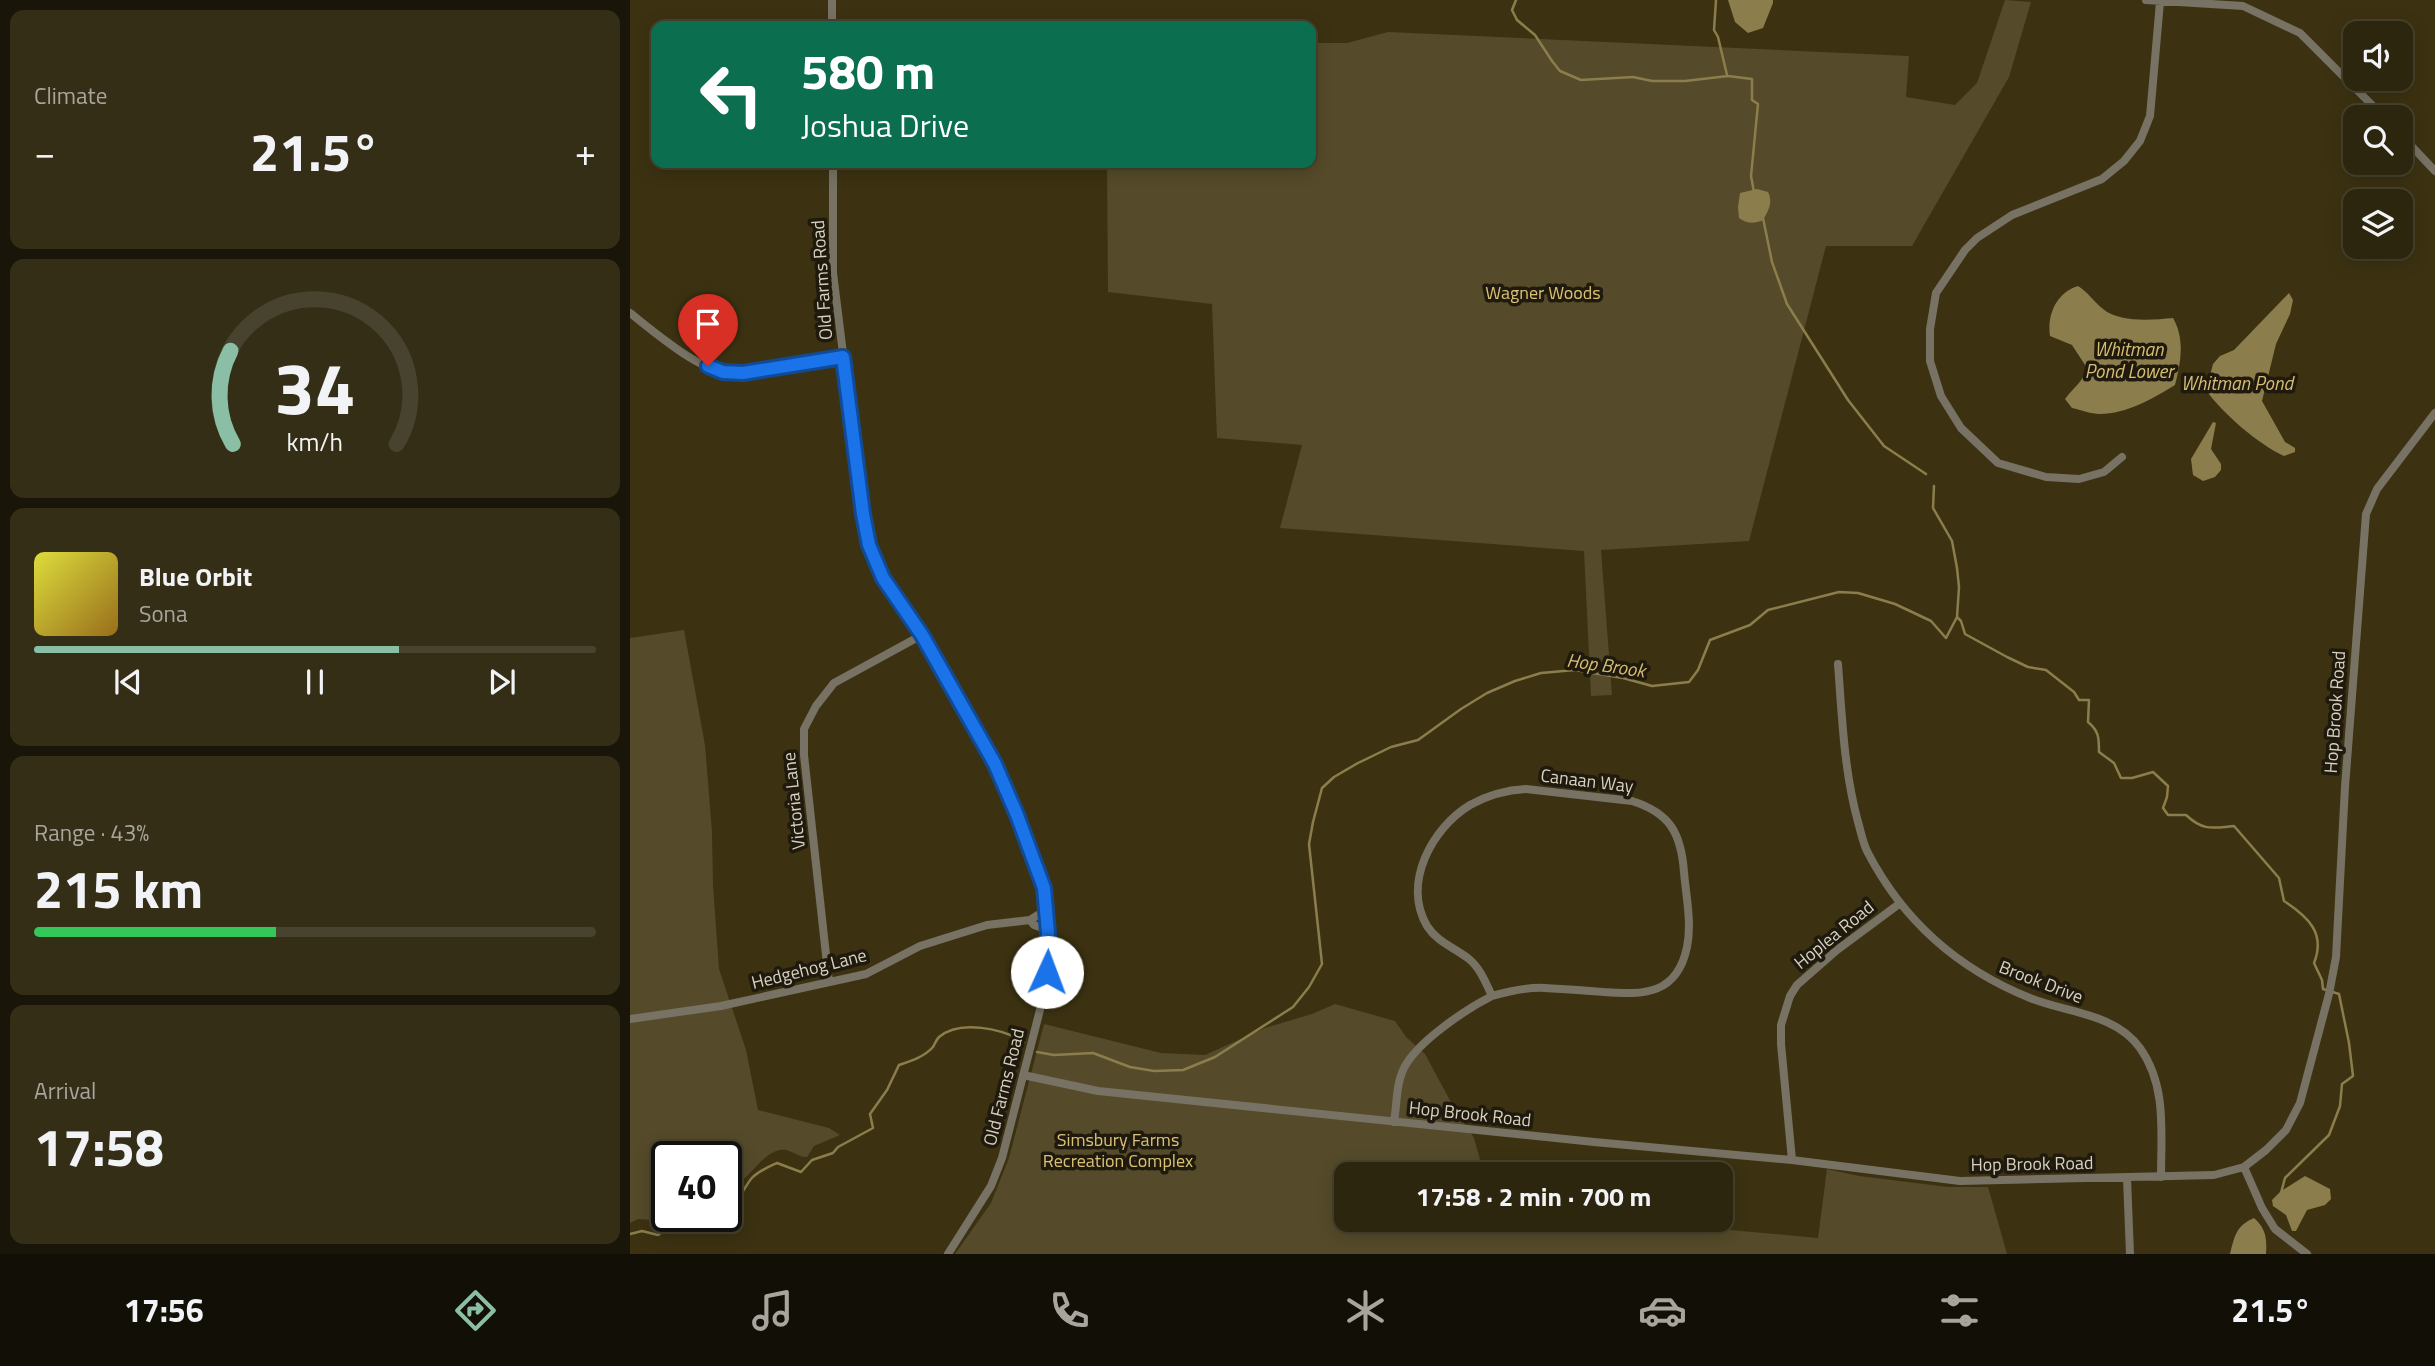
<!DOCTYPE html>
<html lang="en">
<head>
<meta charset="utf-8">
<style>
  :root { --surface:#2d260e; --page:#352e17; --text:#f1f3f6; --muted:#a7a59e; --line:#48432e; --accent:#8abfa5 }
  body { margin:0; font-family:"Titillium Web",sans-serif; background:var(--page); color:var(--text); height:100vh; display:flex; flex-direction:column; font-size:26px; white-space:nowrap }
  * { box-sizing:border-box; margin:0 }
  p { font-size:23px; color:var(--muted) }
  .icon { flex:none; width:38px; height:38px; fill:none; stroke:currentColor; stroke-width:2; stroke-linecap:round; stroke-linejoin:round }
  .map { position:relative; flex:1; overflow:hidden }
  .details { display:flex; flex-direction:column; gap:10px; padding:10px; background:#191508; width:630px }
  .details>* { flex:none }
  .top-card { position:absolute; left:21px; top:21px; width:665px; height:147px; border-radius:14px; box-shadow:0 4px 18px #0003,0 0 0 2px var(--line); background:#0b6e4f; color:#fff; overflow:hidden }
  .controls { position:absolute; left:1713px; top:21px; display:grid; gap:14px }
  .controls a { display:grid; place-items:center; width:70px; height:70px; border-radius:14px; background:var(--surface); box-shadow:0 4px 18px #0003,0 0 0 2px var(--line); font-size:35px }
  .speed { position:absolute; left:21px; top:1141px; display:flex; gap:14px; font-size:35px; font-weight:700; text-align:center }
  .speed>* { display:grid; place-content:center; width:91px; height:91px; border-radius:50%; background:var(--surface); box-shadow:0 4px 18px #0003,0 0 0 2px var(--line); line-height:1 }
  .speed .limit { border:4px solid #111; border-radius:10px; background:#fff; color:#111 }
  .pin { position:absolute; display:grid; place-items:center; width:60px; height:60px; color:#fff; margin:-72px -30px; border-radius:50% 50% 50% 0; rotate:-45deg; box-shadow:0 0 7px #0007 }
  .pin .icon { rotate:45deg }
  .me { position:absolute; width:77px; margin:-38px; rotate:2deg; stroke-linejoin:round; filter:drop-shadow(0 0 5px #0008) }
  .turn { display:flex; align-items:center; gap:24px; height:147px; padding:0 35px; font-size:32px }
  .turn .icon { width:91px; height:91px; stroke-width:2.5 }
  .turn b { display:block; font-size:49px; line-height:60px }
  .big { font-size:52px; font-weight:700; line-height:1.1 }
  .details .card { flex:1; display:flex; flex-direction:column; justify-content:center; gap:10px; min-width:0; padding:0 24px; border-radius:14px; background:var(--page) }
  .details .dial { align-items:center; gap:0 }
  .dial svg { height:182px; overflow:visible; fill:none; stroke:var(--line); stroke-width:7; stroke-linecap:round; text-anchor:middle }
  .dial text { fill:var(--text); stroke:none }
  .song { display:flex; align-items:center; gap:21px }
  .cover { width:84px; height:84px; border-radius:10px; background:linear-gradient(135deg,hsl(60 70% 55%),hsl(40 70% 35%)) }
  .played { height:7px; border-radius:4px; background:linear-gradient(90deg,var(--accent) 65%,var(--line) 65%) }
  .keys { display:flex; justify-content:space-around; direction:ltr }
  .heat { display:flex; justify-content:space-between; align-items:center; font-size:38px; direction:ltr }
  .charge { height:10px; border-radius:5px; background:linear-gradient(90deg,#34c759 43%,var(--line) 0) }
  .trip { position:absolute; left:704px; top:1162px; width:399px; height:70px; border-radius:14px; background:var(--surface); box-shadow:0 4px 18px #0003,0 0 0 2px var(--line); font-weight:700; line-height:70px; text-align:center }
  .tab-bar { display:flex; height:112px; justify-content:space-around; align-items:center; background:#120f06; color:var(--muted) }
  .tab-bar .icon { width:49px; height:49px }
  .tab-bar .current { color:var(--accent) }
  .tab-bar b { font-size:32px; color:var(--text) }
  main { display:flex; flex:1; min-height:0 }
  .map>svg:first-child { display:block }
</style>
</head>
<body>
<main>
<section class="details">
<div class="card"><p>Climate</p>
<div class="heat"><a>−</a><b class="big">21.5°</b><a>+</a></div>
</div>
<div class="card dial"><svg viewBox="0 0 100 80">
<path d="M14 69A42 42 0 1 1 86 69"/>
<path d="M14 69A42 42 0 0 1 13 28" stroke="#8abfa5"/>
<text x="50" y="56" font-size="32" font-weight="700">34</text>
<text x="50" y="72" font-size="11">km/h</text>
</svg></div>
<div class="card">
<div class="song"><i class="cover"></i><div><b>Blue Orbit</b><p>Sona</p></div></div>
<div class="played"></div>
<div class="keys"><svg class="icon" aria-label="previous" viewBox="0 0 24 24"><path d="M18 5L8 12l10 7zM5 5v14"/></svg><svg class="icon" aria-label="pause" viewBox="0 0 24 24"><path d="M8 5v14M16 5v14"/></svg><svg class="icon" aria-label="next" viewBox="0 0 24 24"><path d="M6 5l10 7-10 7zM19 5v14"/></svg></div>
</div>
<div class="card"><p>Range · 43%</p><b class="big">215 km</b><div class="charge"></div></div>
<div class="card"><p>Arrival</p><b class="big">17:58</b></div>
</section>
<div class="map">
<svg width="1805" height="1254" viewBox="0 0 1805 1254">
  <rect width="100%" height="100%" fill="#3c3212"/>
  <path fill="#554b2a" d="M1375,0l26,2 -22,75 -97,169h-86l-77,295 -148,9 11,145 -21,1 -7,-145 -304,-23 22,-83 -85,-7 -5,-134 -104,-12 -1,-129h204v-120h36l41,-11 521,24 -3,41 49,8 22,-22z
    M54,630l21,115 7,87 1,53 6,84 27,81 12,60 71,18 11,7 -26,11 -7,11c-8,0 -13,-5 -21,-7 -16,-3 -30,18 -40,27 -6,5 -13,8 -20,12v-32h-59v59h4l-2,5 -31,-2 -8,4v-585z
    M705,1004l60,17 11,16 19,17 28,52 21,32 10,36h-138v46h274l198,18 9,-69 32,7 89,11h40l19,67h-1052l36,-51 18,-45 35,-134 117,29 44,2 60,-27 47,-14z"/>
  <path fill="#8c7d4c" d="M1098,0h45v3l-10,25 -15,5 -13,-11z
    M1127,189l11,3c5,10 1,18 -5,28 -9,4 -15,4 -24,-2l-1,-11 2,-14z
    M1448,286c10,6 16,16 25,23 17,14 49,11 70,9 12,21 8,44 2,67 -21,13 -49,29 -75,29 -9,0 -19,-4 -28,-6l-7,-9c9,-12 18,-17 22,-31l-15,-23 -22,-9c-3,-21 6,-43 28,-50z
    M1659,293l4,7 -3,14 -14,30 -14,57 23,41 10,6v4l-11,4c-26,-12 -62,-43 -78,-66l7,-26 7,-8 14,-6z
    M1583,422l3,1 -5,26 10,15v6l-6,7 -12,4 -10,-6 -2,-16z
    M1675,1176l25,13 1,10 -6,6 -18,5 -11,21h-4l-6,-16 -13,-9 -1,-6 9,-9z
    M1624,1218c12,11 13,20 12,36h-36c5,-19 6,-28 24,-36z"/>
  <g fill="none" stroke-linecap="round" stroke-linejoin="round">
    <path stroke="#8c7d4c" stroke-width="2.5" d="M886,0l-4,10 5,10 18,15 17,26 8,10 21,9 52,-3 19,4h33l43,-5 24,3v21l6,4 -7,72 3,16
      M1086,0l-2,30 4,7 9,38
      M1133,218l9,44 15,42 61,96 36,46 42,28
      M1304,486l-1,22 19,33 5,27 2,19 -2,30
      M407,1052l17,3 39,-2 37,14 24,4 29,-1 32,-13 78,-50 16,-20 13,-23 -13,-120 4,-22 9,-34 12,-11 24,-14 33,-16 27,-7 43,-31 26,-16 28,-12 26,-8 34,-3 48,8 29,8 37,-4 9,-12 12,-30 40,-15 18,-15 71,-18 19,1 37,11 36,17 15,17 11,-21 4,4 4,13 42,23 21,10 18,3 28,22 5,8h10l-1,22c11,9 11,16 11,30l15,11 7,15h11l21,-6 15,14 -1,11 -4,11 5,7h18c17,16 26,13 48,11l45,52 5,23c24,16 42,32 30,62l8,17 1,9 16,5 10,49 4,33 -11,8 -2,22 -11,29 -44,43 -4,15
      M96,1203c15,-2 17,-14 25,-24 7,-8 17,-12 26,-16l24,9 11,-12 21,-7 5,-6 35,-19 -3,-14 17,-24 12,-25c12,-4 25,-8 34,-18 2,-3 3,-7 6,-10 21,-18 64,-8 85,5
      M0,1234l12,-3 16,4 24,-19"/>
    <path stroke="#777264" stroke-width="8" d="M202,0v26
      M1516,0l97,6 57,27 84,84
      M1771,135l34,36
      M203,163v110l30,241 6,31 14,33 39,57 73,129 22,51 27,74 4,44 -1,40 -5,29 -40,156 -11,28 -43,68
      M0,313c23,18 67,56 95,59 34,4 84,-10 118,-15
      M1492,457l-18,15 -25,7 -33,-2 -48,-14 -37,-35 -20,-32 -11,-35v-32l6,-36 29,-43 12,-12 35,-23 90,-36 22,-18 16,-20 10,-25 10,-114
      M1208,664c4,53 6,107 20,158 3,10 5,22 10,31 36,69 90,116 162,145 37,15 85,15 110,50 27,38 21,84 21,129
      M896,789l106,12c38,12 49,32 52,71 2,24 8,51 3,75 -10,48 -43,48 -83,45 -20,-2 -40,-3 -59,-4 -18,-1 -36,3 -53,8 -6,-13 -12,-28 -23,-37 -15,-12 -31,-16 -42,-33 -25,-43 5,-98 43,-121 18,-10 36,-15 56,-16z
      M400,920l4,5 14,5
      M199,982l-25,-227v-26l12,-23 18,-23 88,-48
      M0,1019l91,-13 145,-32 54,-28 67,-21 43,-5 16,-10
      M393,1075l75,16 496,51 198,18 168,21 254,-6 30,-8 22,-17 20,-20 14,-27 29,-109 7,-37 9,-170 21,-273 11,-25 58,-76
      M764,1122c3,-18 2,-38 10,-54 13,-26 62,-59 88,-72
      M1162,1160l-11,-116v-19l9,-29 7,-11 40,-35 62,-46
      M1614,1167l18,41 13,21 32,25
      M1497,1178l3,76"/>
  </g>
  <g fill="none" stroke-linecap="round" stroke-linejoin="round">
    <defs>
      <path id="route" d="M78,366l15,6 20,1 100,-16 20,157 6,31 14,33 39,57 73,129 22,51 27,73 4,45 -1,39"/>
    </defs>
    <use href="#route" stroke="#114b97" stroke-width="18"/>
    <use href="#route" stroke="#1a73e8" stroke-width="12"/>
  </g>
  <g text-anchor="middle" stroke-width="7" stroke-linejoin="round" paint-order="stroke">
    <g font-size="18" fill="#d7d2c0" stroke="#1f1a0d">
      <text transform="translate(192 280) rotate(-94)" y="6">Old Farms Road</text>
      <text transform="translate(1705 712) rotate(-86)" y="6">Hop Brook Road</text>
      <text transform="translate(957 781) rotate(7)" y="6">Canaan Way</text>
      <text transform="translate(164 801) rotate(-96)" y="6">Victoria Lane</text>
      <text transform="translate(1204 935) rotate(-39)" y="6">Hoplea Road</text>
      <text transform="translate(179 969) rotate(-14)" y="6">Hedgehog Lane</text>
      <text transform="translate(1411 982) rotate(21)" y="6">Brook Drive</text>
      <text transform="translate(374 1087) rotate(-76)" y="6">Old Farms Road</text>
      <text transform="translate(840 1114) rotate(6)" y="6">Hop Brook Road</text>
      <text transform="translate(1402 1164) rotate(-1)" y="6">Hop Brook Road</text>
    </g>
    <g font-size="18" fill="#dac275" stroke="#1f1a0d">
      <text x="913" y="299">Wagner Woods</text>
      <text x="488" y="1146">Simsbury Farms<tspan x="488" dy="21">Recreation Complex</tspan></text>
    </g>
    <g font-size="19" font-style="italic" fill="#d6be72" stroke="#1f1a0d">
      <text x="1499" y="356">Whitman<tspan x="1499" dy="22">Pond Lower</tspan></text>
      <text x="1607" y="390">Whitman Pond</text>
      <text transform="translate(976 665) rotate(8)" y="7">Hop Brook</text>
    </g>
  </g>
</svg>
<div class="controls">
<a><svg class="icon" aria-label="sound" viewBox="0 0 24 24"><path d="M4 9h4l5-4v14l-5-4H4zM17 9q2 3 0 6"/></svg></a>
<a><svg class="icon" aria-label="search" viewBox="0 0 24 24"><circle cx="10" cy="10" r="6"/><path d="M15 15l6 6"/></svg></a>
<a><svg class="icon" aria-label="layers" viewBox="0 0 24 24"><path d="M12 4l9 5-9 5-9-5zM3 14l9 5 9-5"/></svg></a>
</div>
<div class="speed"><div class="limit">40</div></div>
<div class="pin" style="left:78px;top:366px;background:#d93025"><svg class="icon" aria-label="arrive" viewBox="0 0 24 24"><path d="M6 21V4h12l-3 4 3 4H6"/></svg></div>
<svg class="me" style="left:417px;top:972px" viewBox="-20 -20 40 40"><circle r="19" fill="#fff"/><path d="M0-13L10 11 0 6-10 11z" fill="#1a73e8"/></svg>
<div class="trip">17:58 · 2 min · 700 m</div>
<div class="top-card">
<div class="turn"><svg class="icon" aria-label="left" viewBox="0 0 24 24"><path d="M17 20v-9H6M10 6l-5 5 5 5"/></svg><div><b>580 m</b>Joshua Drive</div></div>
</div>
</div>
</main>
<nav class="tab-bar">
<b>17:56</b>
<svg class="icon current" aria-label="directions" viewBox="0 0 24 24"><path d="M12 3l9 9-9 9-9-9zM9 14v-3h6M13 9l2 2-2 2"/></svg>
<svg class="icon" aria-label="music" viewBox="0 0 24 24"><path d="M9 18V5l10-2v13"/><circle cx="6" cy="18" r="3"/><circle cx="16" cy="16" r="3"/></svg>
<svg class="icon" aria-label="phone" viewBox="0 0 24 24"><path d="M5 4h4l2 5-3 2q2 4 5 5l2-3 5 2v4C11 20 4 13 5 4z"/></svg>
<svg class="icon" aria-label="climate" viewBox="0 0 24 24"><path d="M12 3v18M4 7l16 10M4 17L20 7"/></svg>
<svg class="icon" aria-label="car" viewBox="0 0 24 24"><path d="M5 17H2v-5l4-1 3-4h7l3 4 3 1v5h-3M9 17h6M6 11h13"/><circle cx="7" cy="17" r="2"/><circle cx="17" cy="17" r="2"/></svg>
<svg class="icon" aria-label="filters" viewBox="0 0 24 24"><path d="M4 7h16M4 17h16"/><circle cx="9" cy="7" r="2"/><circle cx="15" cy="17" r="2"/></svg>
<b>21.5°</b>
</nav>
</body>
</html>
